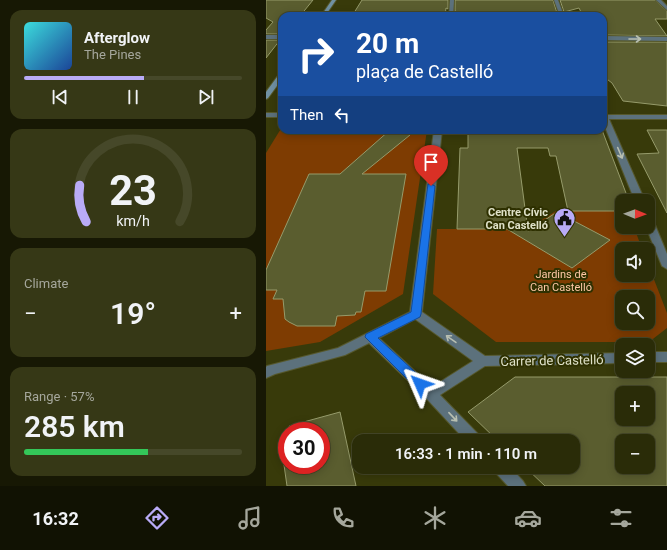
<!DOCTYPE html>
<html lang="en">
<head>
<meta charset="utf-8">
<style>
  :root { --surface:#2a2c08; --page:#363816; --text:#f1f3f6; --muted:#a5a79c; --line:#464829; --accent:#b9abf7 }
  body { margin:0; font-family:Roboto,sans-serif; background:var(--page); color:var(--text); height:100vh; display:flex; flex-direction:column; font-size:15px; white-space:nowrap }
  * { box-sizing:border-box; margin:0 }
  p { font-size:13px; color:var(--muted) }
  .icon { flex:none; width:22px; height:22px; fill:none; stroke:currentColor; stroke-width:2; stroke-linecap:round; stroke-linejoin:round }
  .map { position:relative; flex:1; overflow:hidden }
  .side { display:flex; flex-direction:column; gap:10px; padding:10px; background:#171804; width:266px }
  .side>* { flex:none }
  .banner { position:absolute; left:12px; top:12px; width:329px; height:122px; border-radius:12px; box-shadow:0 2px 10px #0003,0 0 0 1px var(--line); background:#1a4fa0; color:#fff; overflow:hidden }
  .needle { width:26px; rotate:91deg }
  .fabs { position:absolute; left:349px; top:194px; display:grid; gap:8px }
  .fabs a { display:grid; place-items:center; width:40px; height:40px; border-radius:8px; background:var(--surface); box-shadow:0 2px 10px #0003,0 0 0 1px var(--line); font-size:20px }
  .speed { position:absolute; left:12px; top:422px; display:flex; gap:8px; font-size:20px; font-weight:700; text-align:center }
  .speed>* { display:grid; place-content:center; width:52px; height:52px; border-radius:50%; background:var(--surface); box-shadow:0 2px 10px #0003,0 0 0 1px var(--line); line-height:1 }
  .speed .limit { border:6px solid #d22; background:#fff; color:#111 }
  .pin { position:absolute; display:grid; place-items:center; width:34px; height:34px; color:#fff; margin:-41px -17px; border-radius:50% 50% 50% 0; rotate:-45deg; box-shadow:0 0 4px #0007 }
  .pin .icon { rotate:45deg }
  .me { position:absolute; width:44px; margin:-22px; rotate:313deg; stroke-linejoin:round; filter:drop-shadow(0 0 3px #0008) }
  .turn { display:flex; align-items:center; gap:14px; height:84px; padding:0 12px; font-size:18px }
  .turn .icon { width:52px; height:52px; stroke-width:2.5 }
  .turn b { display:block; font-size:28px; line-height:34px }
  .then { display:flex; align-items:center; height:38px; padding:0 12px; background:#0003; gap:8px; font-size:15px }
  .big { font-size:30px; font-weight:600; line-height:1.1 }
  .side .widget { flex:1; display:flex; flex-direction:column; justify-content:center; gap:6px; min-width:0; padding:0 14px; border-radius:12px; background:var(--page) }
  .side .dial { align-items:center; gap:0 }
  .dial svg { height:104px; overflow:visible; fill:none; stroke:var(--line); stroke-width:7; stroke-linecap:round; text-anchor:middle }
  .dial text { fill:var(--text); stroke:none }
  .song { display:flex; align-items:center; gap:12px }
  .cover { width:48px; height:48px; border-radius:6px; background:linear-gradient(135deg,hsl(180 70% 55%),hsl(220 70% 35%)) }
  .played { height:4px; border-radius:2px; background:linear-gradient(90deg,var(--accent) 55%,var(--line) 55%) }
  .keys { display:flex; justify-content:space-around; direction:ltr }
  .heat { display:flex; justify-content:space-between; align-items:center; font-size:22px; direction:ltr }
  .charge { height:6px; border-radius:3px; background:linear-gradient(90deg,#34c759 57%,var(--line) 0) }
  .trip { position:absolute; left:86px; top:434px; width:228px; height:40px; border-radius:12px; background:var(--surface); box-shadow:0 2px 10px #0003,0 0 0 1px var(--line); font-weight:600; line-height:40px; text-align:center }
  .tabs { display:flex; height:64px; justify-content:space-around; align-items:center; background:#111203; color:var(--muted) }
  .tabs .icon { width:28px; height:28px }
  .tabs .active { color:var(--accent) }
  .tabs b { font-size:18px; color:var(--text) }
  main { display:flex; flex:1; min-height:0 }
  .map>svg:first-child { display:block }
</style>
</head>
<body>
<main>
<section class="side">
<div class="widget">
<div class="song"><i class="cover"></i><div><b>Afterglow</b><p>The Pines</p></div></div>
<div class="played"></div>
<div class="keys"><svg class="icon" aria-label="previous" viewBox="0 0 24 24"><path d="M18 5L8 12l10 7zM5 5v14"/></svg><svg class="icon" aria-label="pause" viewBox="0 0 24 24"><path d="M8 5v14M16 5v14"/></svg><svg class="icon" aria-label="next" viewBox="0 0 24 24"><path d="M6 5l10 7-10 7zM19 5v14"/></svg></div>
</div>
<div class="widget dial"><svg viewBox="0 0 100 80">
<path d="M14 69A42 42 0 1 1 86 69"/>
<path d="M14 69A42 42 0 0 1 9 41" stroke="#b9abf7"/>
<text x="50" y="56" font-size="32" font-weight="700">23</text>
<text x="50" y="72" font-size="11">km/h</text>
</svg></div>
<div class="widget"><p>Climate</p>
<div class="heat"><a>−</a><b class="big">19°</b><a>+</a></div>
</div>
<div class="widget"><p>Range · 57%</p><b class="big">285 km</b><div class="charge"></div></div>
</section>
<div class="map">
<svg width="401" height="486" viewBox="0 0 401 486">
  <rect width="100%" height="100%" fill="#383a0a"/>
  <path fill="#7e3c02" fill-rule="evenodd" d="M16,127v3h145l-24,164 -83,48 -54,9v-198z
    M290,211h66v16h12l8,22h-20v26h26v-11l19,49v15l-18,14h-153l-63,-48 4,-65h90zM356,297h26v26h-26z"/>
  <path fill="#5a5d2f" stroke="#969b6b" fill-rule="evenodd" d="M0,0h47l-13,16h-18v18h-16v-4l7,-8 -7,-4z
    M96,0h86v9l-2,-1 -1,8h-93z
    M189,0h98l4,13 -9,3h-81l-12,-5z
    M294,0h95l12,11v8h-12l12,17 -64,-1v-19h-20l-4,-8 -15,4z
    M0,40h14l-14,18z
    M337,42h64v64l-44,-5 -11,-18 -9,-7z
    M124,130h20l-4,4 4,1 -48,39h44l-20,117h-21l-4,21h-5l-1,3 -18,1 -2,10h-38l-8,-4 -4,-3 -2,-20h-10l4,-9h-11v-20l43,-96h31z
    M202,130h134l27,71h-7v10h-54l-12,-55h-6l-2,-8h-31l11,83 29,-19 53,28 -38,28 -65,-39h-50l3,-81h8z
    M381,130h20v83l-30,-59 22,-1z
    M249,377h152v109h-122l-20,-19h48v-26h-75l-30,-29zM356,393h26v26h-26zM356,441h26v26h-26z
    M74,412l16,74h-69l-3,-21h37v-34h-31l-1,-5z"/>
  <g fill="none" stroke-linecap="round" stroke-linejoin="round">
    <defs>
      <path id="minor" d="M184,0h4l-1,16h-4z
        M288,0h4l6,16h-4z
        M390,0h5l6,6v4z
        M0,35h16v4h-16z
        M337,36l64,1v4l-64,-1z
        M337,111h3l1,4h60v4h-58l36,82h-10l-32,-79z
        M0,113h16v4h-16z
        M168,130h8l-20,182 63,44 137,-3v10l-137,3 -45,29 40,41 2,5h-16l-40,-43 -57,-55 -24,12 -70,19 -9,4v-11l1,-1 71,-18 72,-36zM149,319l58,42 -41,26 -53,-49z
        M382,217l5,3 14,34v15l-5,-3 -16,-39h2z
        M382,352h19v10h-19z
        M226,467h18l13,14 3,5h-18l-13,-14z"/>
      <path id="secondary" d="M66,0h4l-11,16h-4z
        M16,72v7l-14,19 -2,1v-7l14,-19z"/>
    </defs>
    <use href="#minor" stroke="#56582c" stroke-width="2"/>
    <use href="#secondary" stroke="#56582c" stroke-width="2"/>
    <use href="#minor" fill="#5c717c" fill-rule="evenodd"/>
    <use href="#secondary" fill="#7091a3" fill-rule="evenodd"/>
  </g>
  <defs><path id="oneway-shaft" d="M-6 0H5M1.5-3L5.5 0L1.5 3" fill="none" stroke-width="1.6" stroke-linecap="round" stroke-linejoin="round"/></defs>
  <g stroke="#b8bfb1">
    <use href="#oneway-shaft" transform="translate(369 39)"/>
    <use href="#oneway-shaft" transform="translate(354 153) rotate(67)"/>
    <use href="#oneway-shaft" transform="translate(185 339) rotate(-145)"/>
    <use href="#oneway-shaft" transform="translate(187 417) rotate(47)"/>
  </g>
  <path fill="#1a73e8" stroke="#114b97" d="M162,184h3l4,2 -14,128 -1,3 -42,21 47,43 1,3 -1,4 -5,1 -4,-1 -51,-51 1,-3 45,-22z"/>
  <defs>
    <symbol id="civic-pin" viewBox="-11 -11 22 30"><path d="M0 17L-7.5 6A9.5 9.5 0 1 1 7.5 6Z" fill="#b9abf7" stroke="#2e3000"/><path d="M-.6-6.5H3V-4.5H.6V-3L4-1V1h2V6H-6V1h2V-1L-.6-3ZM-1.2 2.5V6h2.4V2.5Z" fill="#111"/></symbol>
  </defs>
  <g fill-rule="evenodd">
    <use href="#civic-pin" x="286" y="206" width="25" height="34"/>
  </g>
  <g text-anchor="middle" stroke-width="4" stroke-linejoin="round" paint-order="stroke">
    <g font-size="11" font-weight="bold" fill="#dfe1c8" stroke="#2e3000" text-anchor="end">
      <text x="282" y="216">Centre Cívic<tspan x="282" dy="13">Can Castelló</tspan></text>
    </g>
    <g font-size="11" fill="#fec7a6" stroke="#2e3000">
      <text x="295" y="278">Jardins de<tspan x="295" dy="13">Can Castelló</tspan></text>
    </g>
    <g font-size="13" fill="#dfe1c8" stroke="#2e3000">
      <text transform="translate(286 360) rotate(-1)" y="5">Carrer de Castelló</text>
    </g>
  </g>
</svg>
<div class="fabs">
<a><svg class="needle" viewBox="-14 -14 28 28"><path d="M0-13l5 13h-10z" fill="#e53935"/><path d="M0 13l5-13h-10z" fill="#a5a79c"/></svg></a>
<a><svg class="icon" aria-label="sound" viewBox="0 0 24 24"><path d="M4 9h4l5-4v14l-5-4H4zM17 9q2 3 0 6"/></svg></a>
<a><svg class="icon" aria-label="search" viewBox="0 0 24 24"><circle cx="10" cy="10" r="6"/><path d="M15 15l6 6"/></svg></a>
<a><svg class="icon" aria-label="layers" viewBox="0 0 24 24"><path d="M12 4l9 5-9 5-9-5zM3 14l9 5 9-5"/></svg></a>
<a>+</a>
<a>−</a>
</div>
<div class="speed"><div class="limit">30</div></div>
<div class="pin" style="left:165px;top:186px;background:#d93025"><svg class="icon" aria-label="arrive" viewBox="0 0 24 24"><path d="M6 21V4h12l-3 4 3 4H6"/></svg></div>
<svg class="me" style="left:154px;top:384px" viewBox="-20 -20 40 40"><path d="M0-17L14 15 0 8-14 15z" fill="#1a73e8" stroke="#fff" stroke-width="4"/></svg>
<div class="trip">16:33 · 1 min · 110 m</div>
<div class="banner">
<div class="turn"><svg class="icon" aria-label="right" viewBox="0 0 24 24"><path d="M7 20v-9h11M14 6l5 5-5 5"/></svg><div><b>20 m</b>plaça de Castelló</div></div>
<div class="then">Then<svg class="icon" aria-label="left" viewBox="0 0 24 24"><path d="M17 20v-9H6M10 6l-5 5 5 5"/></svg></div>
</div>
</div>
</main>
<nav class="tabs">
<b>16:32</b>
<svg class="icon active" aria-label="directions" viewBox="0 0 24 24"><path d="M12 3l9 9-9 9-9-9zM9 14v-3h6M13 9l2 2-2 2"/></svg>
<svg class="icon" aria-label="music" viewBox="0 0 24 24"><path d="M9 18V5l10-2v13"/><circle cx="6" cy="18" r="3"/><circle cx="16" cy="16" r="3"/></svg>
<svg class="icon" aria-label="phone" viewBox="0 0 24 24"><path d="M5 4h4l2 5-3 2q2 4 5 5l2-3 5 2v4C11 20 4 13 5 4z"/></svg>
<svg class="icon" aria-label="climate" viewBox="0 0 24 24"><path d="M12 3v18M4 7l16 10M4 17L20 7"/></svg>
<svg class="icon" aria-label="car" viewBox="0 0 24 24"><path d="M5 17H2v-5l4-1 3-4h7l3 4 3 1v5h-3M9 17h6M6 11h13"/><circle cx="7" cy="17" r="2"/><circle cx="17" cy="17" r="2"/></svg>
<svg class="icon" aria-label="filters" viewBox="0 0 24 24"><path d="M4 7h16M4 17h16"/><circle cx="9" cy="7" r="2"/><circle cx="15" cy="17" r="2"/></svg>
</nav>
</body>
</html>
